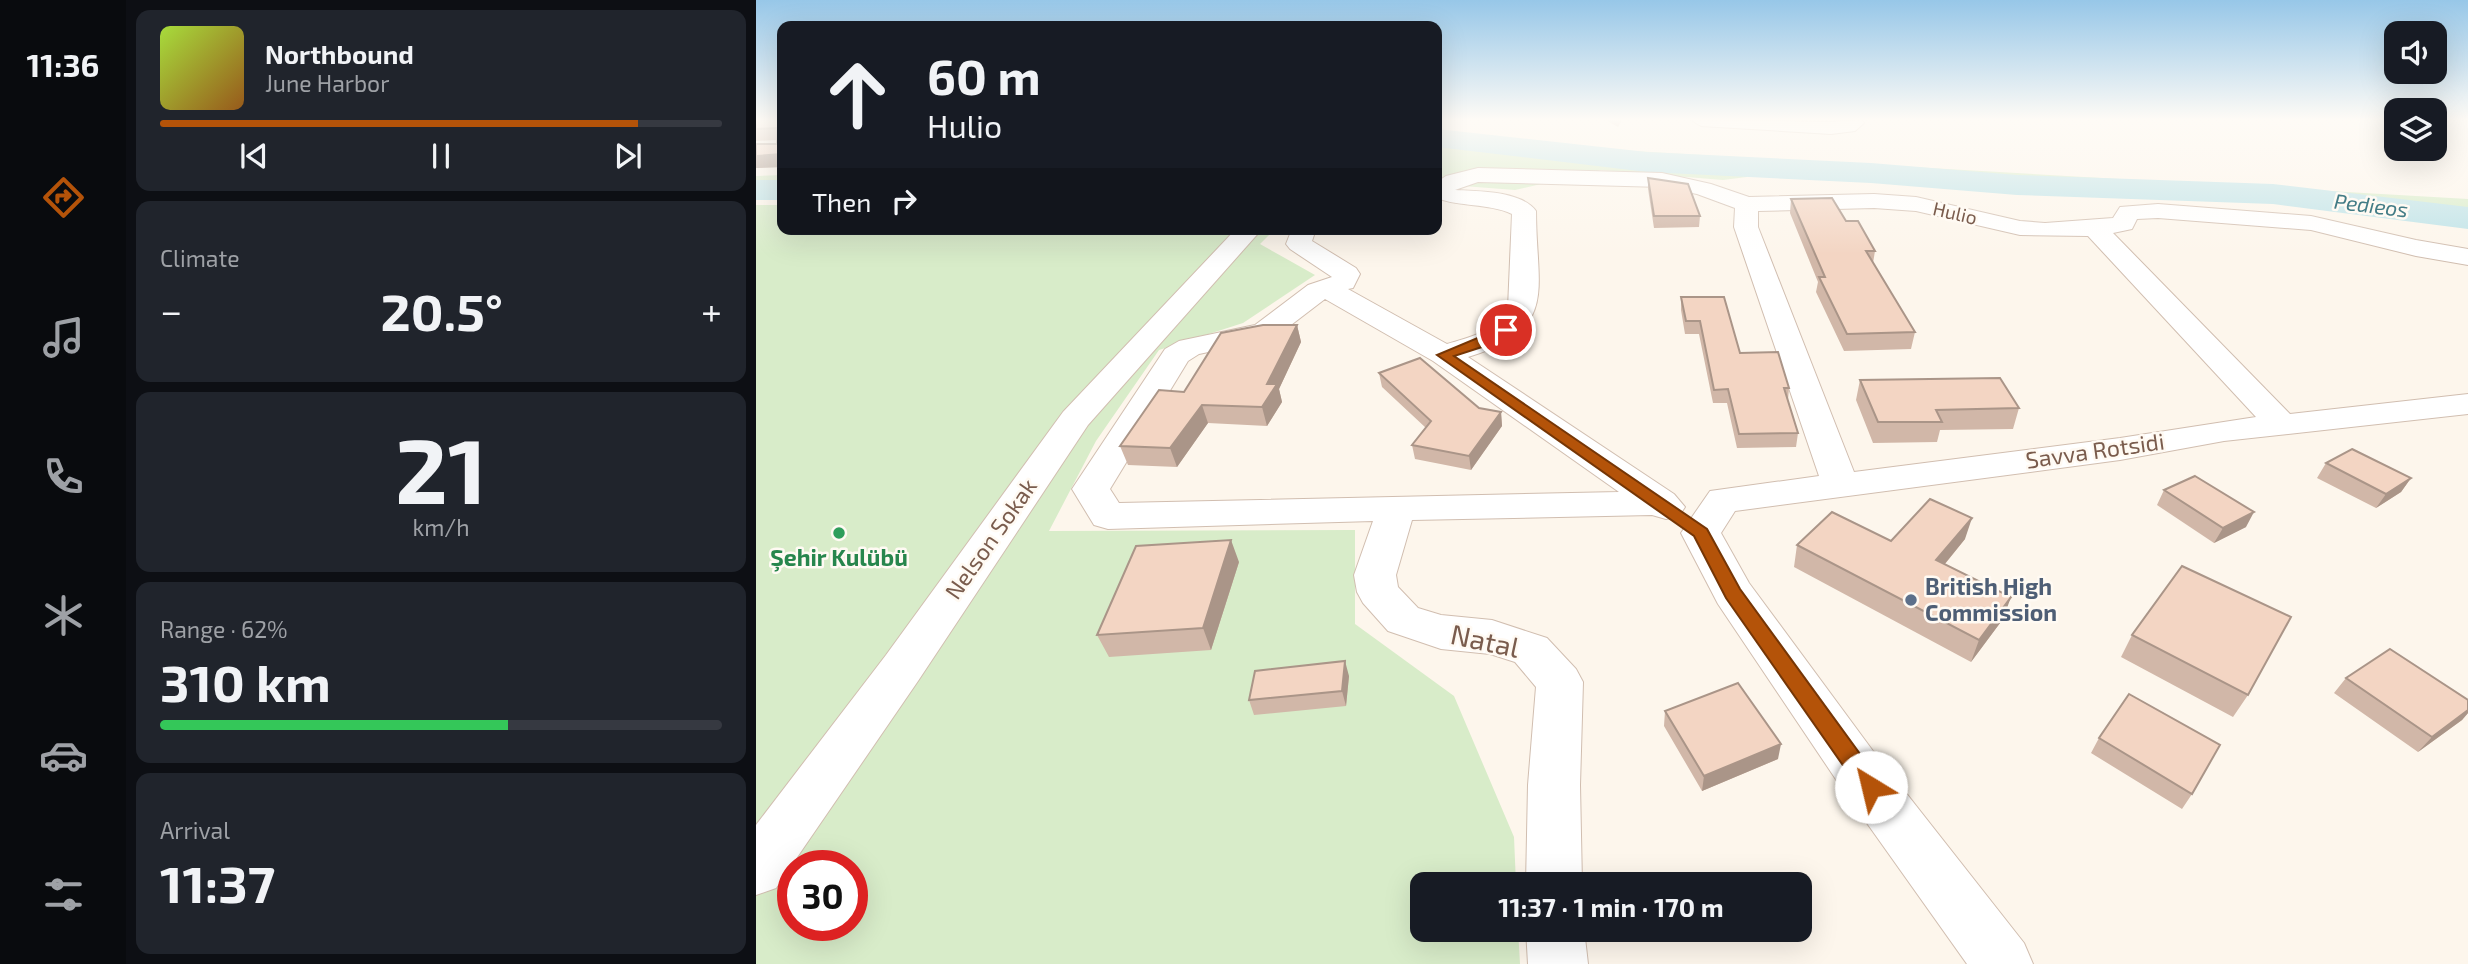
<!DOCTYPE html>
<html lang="en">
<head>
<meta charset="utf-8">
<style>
  :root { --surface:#171b24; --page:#20242c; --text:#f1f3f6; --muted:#9ea1a6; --line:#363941; --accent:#b45309 }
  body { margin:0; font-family:"Exo 2",sans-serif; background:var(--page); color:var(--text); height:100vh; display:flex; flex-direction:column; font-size:26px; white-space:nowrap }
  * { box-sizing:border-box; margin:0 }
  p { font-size:23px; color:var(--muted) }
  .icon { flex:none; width:38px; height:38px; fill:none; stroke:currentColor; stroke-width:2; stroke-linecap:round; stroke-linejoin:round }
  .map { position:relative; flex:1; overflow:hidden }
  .sheet { display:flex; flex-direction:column; gap:10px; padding:10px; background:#0d0f14; width:630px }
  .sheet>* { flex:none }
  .banner { position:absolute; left:21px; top:21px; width:665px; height:214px; border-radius:14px; box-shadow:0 7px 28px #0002; background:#171b24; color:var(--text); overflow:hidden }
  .tools { position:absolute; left:1628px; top:21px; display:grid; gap:14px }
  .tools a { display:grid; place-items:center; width:63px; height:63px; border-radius:14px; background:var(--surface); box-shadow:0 7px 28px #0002; font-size:35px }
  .speed { position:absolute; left:21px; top:850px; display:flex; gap:14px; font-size:35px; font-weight:700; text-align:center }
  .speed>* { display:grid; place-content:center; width:91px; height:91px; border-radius:50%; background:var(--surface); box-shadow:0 7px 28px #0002; line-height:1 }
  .speed .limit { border:10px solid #d22; background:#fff; color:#111 }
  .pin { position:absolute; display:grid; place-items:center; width:60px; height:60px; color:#fff; margin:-30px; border:4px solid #fff; border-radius:50%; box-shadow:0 2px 7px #0007 }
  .me { position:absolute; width:77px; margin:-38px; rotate:324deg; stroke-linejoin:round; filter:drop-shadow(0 0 5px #0008) }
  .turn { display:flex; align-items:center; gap:24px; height:147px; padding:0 35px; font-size:32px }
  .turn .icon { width:91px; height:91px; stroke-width:2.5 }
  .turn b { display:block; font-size:49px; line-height:60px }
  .then { display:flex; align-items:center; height:66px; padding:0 35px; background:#0003; gap:14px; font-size:26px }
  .big { font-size:52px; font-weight:700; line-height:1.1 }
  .sheet .card { flex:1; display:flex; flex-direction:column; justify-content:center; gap:10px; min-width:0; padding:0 24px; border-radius:14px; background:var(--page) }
  .sheet .dial { align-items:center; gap:0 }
  .dial b { font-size:91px; line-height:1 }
  .song { display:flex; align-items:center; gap:21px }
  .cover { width:84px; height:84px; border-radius:10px; background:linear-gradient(135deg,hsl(80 70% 55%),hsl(30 70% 35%)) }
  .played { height:7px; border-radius:4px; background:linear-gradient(90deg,var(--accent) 85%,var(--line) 85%) }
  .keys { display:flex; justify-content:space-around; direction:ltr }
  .heat { display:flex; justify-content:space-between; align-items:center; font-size:38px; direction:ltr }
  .charge { height:10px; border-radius:5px; background:linear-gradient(90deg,#34c759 62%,var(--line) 0) }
  .trip { position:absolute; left:654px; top:872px; width:402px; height:70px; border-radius:14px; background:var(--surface); box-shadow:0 7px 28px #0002; font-weight:700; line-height:70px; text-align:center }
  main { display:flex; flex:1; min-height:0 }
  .tabs { display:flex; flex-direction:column; width:126px; justify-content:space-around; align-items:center; background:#090b0e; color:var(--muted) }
  .tabs .icon { width:49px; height:49px }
  .tabs .selected { color:var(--accent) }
  .tabs b { font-size:32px; color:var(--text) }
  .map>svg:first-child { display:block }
</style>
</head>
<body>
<main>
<nav class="tabs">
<b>11:36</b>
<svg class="icon selected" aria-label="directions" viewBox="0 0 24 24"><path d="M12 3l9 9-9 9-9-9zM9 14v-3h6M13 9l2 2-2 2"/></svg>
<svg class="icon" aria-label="music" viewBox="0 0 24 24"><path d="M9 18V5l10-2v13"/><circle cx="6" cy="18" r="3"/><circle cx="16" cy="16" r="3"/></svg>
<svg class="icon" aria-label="phone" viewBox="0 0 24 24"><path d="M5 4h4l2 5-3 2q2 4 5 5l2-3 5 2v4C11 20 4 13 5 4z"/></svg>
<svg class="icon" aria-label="climate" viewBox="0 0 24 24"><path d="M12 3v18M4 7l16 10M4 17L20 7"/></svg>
<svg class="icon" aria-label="car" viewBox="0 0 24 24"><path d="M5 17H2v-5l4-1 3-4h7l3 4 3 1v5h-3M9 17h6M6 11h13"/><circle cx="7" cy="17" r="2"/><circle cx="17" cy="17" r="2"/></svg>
<svg class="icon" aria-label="filters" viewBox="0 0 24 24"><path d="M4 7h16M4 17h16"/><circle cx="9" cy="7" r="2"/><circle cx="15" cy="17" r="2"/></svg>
</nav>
<section class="sheet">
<div class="card">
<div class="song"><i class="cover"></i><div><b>Northbound</b><p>June Harbor</p></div></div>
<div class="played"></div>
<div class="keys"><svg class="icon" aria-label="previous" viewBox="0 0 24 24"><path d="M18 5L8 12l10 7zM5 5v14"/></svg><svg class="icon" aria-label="pause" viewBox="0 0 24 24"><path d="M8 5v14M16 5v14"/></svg><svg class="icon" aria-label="next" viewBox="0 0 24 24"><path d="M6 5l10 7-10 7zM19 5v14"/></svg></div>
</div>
<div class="card"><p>Climate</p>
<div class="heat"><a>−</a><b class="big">20.5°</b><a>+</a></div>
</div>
<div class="card dial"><b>21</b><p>km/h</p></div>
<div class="card"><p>Range · 62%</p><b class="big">310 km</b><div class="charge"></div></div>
<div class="card"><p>Arrival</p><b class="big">11:37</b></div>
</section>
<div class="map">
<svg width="1712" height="964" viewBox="0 0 1712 964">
  <rect width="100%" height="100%" fill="#fdf6ec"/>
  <path fill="#d8ecc9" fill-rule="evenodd" d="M681,132l197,19 834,48v24l-192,-24 -296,-13 -210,-12 -47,6 -122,-10 -86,20 -78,-6z
    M26,175v24h-26v-23z
    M0,205h26v24h493l-15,15 55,31 -72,48 -84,27 -63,91 -47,90 306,-1v94l99,72 60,141 2,47h-93v45h95l2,35h-764zM37,866h59v60h-59z"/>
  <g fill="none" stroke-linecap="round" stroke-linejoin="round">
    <path fill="#bfe3e8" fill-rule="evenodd" d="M681,129l210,23 224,11 146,12 256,9 195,23v22l-195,-25 -256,-9 -146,-12 -224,-11 -210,-25z
      M0,180h26v20h-26z"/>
    <defs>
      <path id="minor" d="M935,120l140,2 30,-2 3,3 -9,8 -24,3 -130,-8z
        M722,168l184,5 49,11 38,13 125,-3 42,3 104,24 25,2 68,-5 7,-11 38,-3 153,12 105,24 52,9v16l-52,-9 -105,-26 -153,-12 -21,1 -5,10 -19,4 177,181 178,-20v20l-244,27 -104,19 -385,51 -14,22 28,50 124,168 151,192 9,21h-66l-130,-183 -119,-177 -37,-71 29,-42 109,-15 -85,-249 1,-19 -38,-14 -35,-7 -184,-5 -23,8c23,1 67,1 81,21 0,80 24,117 -68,146l206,137 11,13 -6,9 -13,3 -14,-4 -240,5 -16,55 2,12 20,21 23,7 51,5 55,18 29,31 7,13 -3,103 2,99h-56l2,-99 8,-98 -21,-25 -25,-8 -49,-5 -53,-18 -25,-28 -6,-11 -3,-17 19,-54 -265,8 -14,-4 -22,-36 93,-140 14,-8 76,-16 53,-40 24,-8 -42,-28 -4,-5 6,-15h24l-4,12 44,27 4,6 -7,14 -5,1 99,55c20,-6 54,-14 61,-36l4,-94c-24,-11 -53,-7 -75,-16v-16l9,-6zM1118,208l42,3 104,24 68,1 168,181 -136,21 -266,34 -96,-245v-16zM569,299l108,62 186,131 -500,11 -9,-14 78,-128 11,-7 75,-16z
        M480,229h26l-174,196 -170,256 -142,207 -20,7v-70l130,-170 177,-243z
        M770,929h58l4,35h-60z"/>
    </defs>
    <use href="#minor" stroke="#d1beb0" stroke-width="2"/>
    <use href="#minor" fill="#fff" fill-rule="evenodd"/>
  </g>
  <path fill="#d1b7a8" d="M0,120h26v47l-26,1v-24h21v-4l-21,1z
    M850,120h16l-4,7z
    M892,178l52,38 -1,11 -45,1 -6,-39z
    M1035,199l84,52 -2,12 42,69 -4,17 -67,2 -28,-59 2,-10 -28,-69z
    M925,297l59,56 49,35 -1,12 10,33 -2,14 -59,1 -10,-45h-14l-14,-69h-14l-4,-24z
    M541,325l4,17 -22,47 3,13 -15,24 -59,-3 -31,44 -49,-2 -8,-19 64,-54z
    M623,373l100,35 22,4 1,14 -31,44 -56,-11 -3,-14 14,-17 -44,-41z
    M1104,380l159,28 -6,21 -73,1 -3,12 -64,1 -17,-43z
    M1570,463l85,15 -10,14 -25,16 -59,-30z
    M1408,490l82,37 -32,16 -57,-38z
    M1209,539l-20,25 58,55 -32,43 -177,-95 3,-22z
    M483,562l-28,88 -102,7 -12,-22z
    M1376,635l116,60 -15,22 -112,-60z
    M593,676l-3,30 -92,9 -5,-15z
    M1590,678l122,22v13l-6,7 -44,32 -84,-59z
    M909,711l113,48 -76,32 -38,-65z
    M1343,738l93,56 -10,15 -91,-56z"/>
  <path fill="#aa9588" d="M26,154v13l-26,1v-12z
    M541,325l4,17 -22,47 3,13 -15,24 -5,-19 5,-23z
    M446,405l6,18 -31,44 -7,-19z
    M745,412l1,14 -31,44 -2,-14z
    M1655,478l-10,14 -25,16 10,-14z
    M1498,512l-8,15 -32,16 9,-15z
    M1216,518l-7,21 -35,43 6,-22z
    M475,540l8,22 -28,88 -8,-22z
    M1255,597l-8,22 -32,43 8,-22z
    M589,661l4,15 -3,30 -4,-15z
    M1712,710v3l-6,7 -44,32 14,-15z
    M1025,744l-3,15 -76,32 2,-15z"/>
  <path fill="#f3d5c3" stroke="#aa9588" stroke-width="2" d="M0,120h26v34l-26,2v-12h21v-16l-21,1z
    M892,178l40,6 12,32h-46z
    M1076,198l14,23h12l17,30h-9l49,81 -68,2 -28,-57h6l-34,-78z
    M925,297h43l16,56 38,-1 11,36h-5l14,45 -59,1 -11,-45 -14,1 -14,-69h-14z
    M507,325h34l-30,59h10l-15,23 -60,-2 -32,43 -50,-2 39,-56 25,2 37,-59z
    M664,358l59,50 22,4 -32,44 -57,-11 19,-24 -52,-48z
    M1244,378l19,30 -83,2 6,12h-64l-18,-42z
    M1596,449l59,29 -25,16 -60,-31z
    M1439,476l59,36 -31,16 -59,-38z
    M1174,499l42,19 -36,42 75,37 -32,43 -182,-95 35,-33 59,29z
    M475,540l-28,88 -106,7 39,-89z
    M1426,566l109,51 -43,78 -116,-60z
    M1634,649l78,51v10l-36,27 -86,-59z
    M589,661l-3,30 -93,9 6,-29z
    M982,683l43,61 -77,32 -39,-65z
    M1373,694l91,51 -28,49 -93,-56z"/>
  <linearGradient id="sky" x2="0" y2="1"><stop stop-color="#97c7e8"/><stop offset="0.47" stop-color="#fefbf6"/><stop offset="1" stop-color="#fefbf6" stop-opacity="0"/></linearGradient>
  <rect width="1712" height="254" fill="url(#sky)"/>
  <path fill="#b45309" stroke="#753606" stroke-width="2" d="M750,326l7,4 -2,2 -26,14 -31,10 253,173 33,60 139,191 3,7 -3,7 -8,3 -8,-3 -137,-196 -32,-62 -257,-181z"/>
  <circle fill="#2e9e5b" stroke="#fffaf3" stroke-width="2.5" cx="83" cy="533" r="7"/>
  <circle fill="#5c6f8a" stroke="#fffaf3" stroke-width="2.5" cx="1155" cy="600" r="7"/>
  <g text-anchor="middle" stroke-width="5" stroke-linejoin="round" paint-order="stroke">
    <g font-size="19" fill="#7a5c4d" stroke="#fffaf3">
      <text transform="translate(1199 213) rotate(13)" y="7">Hulio</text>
    </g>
    <g font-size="21" font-style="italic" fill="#437c86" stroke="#fffaf3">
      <text transform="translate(1615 206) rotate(7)" y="7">Pedieos</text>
    </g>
    <g font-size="23" fill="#7a5c4d" stroke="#fffaf3">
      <text transform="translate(1339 451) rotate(-8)" y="8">Savva Rotsidi</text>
      <text transform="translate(235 539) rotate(-55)" y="8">Nelson Sokak</text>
    </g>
    <g font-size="23" font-weight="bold" fill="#27864d" stroke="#fffaf3">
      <text x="83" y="566">Şehir Kulübü</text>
    </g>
    <g font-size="23" font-weight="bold" fill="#4e5e75" stroke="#fffaf3" text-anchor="start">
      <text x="1169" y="595">British High<tspan x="1169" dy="26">Commission</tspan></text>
    </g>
    <g font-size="28" fill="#7a5c4d" stroke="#fffaf3">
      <text transform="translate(729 641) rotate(12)" y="10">Natal</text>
    </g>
  </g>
</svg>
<div class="tools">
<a><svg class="icon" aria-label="sound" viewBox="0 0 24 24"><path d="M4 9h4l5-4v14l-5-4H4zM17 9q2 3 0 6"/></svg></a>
<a><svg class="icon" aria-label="layers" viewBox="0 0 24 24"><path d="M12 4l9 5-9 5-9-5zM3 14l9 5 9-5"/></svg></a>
</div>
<div class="speed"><div class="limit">30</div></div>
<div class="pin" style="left:750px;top:330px;background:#d93025"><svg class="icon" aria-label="arrive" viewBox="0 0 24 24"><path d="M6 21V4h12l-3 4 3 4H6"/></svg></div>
<svg class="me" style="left:1115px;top:787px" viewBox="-20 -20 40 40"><circle r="19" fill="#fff"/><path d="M0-13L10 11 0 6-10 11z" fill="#b45309"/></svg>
<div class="trip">11:37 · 1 min · 170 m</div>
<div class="banner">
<div class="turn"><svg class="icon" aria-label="ahead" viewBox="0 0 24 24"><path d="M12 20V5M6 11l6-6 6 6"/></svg><div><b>60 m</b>Hulio</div></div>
<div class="then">Then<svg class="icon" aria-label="right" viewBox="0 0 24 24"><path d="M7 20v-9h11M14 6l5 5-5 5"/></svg></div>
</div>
</div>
</main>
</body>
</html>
